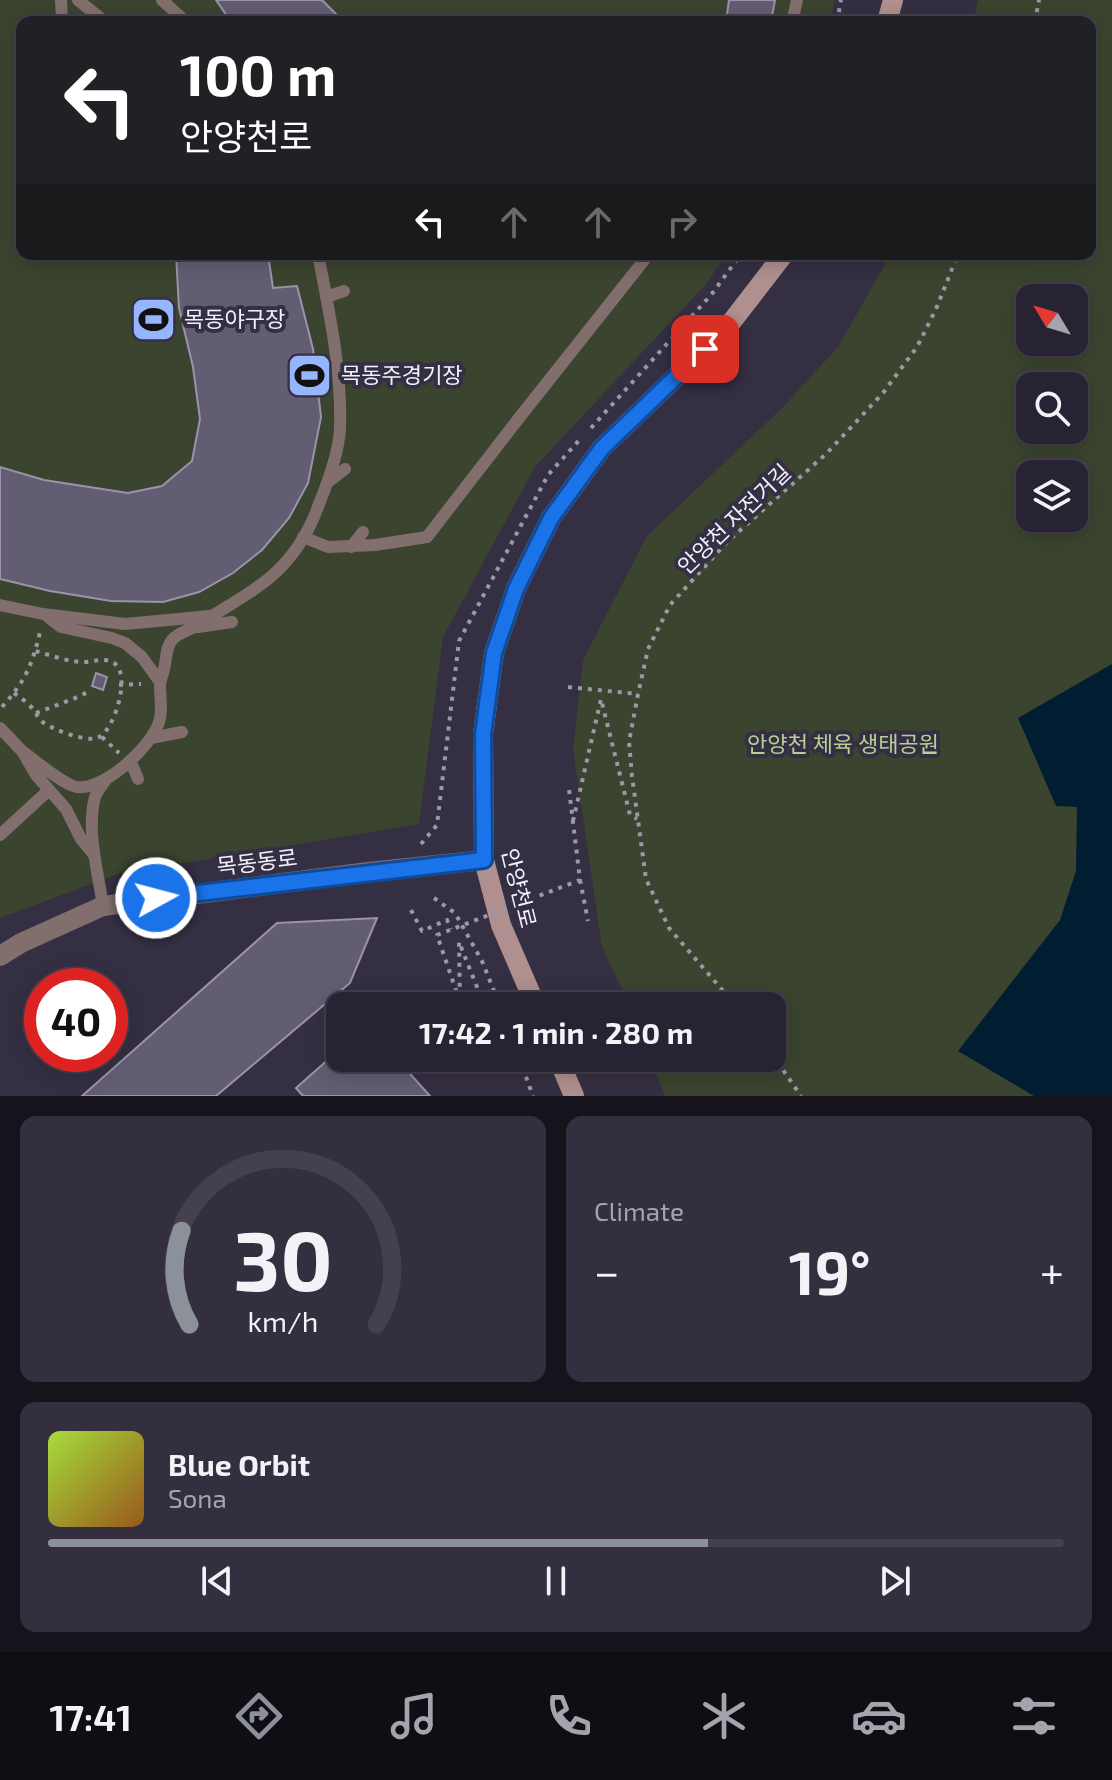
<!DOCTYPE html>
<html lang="en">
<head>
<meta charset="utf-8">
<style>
  :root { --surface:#282332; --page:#342f3e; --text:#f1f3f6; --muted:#a5a4ac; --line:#44404d; --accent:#8c9099 }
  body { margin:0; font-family:"Exo 2","Noto Sans KR",sans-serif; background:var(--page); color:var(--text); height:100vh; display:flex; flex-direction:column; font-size:30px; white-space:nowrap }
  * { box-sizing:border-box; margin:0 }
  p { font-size:26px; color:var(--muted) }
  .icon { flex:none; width:44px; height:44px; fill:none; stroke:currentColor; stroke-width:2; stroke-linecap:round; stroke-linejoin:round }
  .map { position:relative; height:1096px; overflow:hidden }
  .details { display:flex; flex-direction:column; gap:20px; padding:20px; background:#16131c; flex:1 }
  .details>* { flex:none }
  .guide { position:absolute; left:16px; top:16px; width:1080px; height:244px; border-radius:16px; box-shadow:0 4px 20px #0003,0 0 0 2px var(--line); background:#202124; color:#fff; overflow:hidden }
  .needle { width:52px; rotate:308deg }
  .controls { position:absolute; left:1016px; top:284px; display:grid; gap:16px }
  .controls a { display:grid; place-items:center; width:72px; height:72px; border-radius:16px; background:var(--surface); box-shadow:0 4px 20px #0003,0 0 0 2px var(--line); font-size:40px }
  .speed { position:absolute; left:24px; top:968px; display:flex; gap:16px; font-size:40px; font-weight:700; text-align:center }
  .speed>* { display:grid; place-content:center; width:104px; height:104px; border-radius:50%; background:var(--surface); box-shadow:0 4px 20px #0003,0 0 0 2px var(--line); line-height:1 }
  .speed .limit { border:12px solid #d22; background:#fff; color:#111 }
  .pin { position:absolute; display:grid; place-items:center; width:68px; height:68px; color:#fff; margin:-34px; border-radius:16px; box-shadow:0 4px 12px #0006 }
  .me { position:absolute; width:88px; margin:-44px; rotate:83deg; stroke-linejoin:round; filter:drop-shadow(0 0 6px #0008) }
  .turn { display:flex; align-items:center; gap:28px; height:168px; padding:0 32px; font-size:36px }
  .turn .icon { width:104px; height:104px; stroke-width:2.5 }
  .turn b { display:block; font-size:56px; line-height:68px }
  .lanes { display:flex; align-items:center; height:76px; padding:0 32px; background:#0003; justify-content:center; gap:40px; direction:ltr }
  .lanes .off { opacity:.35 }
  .big { font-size:60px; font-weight:700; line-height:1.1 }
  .details .tile { flex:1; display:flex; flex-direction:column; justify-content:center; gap:12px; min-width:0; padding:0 28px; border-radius:16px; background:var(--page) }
  .details .dial { align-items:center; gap:0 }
  .dial svg { height:208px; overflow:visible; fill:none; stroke:var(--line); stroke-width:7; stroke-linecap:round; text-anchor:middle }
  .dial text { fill:var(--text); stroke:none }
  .song { display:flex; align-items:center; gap:24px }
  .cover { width:96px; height:96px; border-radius:12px; background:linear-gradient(135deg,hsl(80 70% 55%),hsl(30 70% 35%)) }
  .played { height:8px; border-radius:4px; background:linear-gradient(90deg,var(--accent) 65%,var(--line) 65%) }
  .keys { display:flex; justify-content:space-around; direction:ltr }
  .heat { display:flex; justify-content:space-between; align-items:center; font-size:44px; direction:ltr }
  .details .tiles { flex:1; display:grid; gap:20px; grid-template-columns:1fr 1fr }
  .tile:last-child { grid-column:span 2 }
  .trip { position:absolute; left:326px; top:992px; width:460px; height:80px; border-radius:16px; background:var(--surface); box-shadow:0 4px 20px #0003,0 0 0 2px var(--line); font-weight:700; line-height:80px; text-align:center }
  .menu { display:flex; height:128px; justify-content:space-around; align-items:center; background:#100e14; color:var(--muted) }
  .menu .icon { width:56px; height:56px }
  .menu .on { color:var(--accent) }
  .menu b { font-size:36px; color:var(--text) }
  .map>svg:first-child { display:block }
</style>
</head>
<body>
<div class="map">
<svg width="1112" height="1096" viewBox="0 0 1112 1096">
  <rect width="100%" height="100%" fill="#352f43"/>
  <path fill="#3b442f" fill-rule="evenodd" d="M0,0h835l-5,22h-808v232h705l-21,30 -171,183 -92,170 -24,187 -301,50 -118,44z
    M978,0h134v1096h-447l-15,-38h122v-52h-142l-28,-59 -29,-198 10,-89 64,-124 135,-128 56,-61 53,-93h199v-232h-117zM1030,298h44v44h-44zM1030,386h44v44h-44zM1030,474h44v44h-44z"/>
  <path fill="#001d31" d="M1112,664v432h-78l-76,-45 102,-131 16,-49 1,-64 -21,-1 -38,-88z"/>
  <path fill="#635d73" stroke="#9a93ab" stroke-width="2" d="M216,0h106l22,22h-113z
    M216,0h106l22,22h-113z
    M729,0h46l-4,22h-45z
    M176,254h92l5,34 24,-2 16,63 8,68 -13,66 -19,35 -27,32 -29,23 -34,19 -36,10 -52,-1 -61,-10 -50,-12v-112l44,13 84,13 34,-7 30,-25 8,-42 -7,-52 -14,-59z
    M96,673l11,4 -4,13 -11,-4z
    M377,918l-27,65 -134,113h-134l195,-173z
    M340,1049v9h56l34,38h-127l-7,-8z"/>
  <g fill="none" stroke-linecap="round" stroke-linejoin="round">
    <path stroke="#9d98a8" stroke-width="4" stroke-dasharray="4 6" stroke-linecap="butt" d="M837,22l4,-22
      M1035,22l4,-22
      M591,428l120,-133 30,-41
      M119,685l22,-1
      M568,687l70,7
      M14,693c7,5 14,10 19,16 4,5 5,10 11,14 10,7 42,19 53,15 17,-5 35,-64 17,-75 -10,-6 -20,-1 -30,-1 -17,0 -33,-7 -49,-11
      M2,707c23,-26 30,-41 38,-75
      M36,713l37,-14 15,-7
      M102,737l17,16
      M573,821l28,-122 29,116 7,4
      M421,844l16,-19 22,-184 89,-166 34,-38
      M580,880l8,41
      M434,898l21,15 27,48 18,45
      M411,910l11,21 25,-11 4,9
      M736,1006l-67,-78 -23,-49 -14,-103 -3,-34 9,-48 10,-45 22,-44 57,-63 99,-88 57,-61 34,-46 19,-38 22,-55
      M772,1054l29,42
      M519,1058l14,38"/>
    <path stroke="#826f6d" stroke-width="12" d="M61,0l1,22
      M78,0l26,21
      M162,0l24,22
      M792,22l5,-22
      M326,297l18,-6
      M328,482l17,-13
      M303,537l25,10 47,-2 52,-8 92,-119 130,-164
      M351,547l12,-15
      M0,605l43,9 82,10 85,-8
      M47,616l14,11 51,11 13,5 17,14 18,25
      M198,627l34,-5
      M0,728l22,23 14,24 30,34 15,30 13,16
      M151,738l31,-6
      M22,751c13,9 41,34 55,36 28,3 74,-40 82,-65 4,-11 1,-24 1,-36 0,-6 3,-11 4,-17 3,-11 1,-20 8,-29 8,-9 17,-9 26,-15 25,-17 52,-30 75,-50 21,-19 37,-45 46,-71 9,-22 20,-52 21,-76 2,-58 -11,-117 -22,-174
      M133,767l5,12
      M0,835l49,-45
      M103,906c-5,-34 -17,-76 -8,-109 2,-6 7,-11 10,-16"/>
    <path stroke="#826f6d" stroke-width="20" d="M0,956l21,-13 82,-37 266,-34 115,-12"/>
    <path stroke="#af908e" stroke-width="20" d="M887,22l6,-22
      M536,1006l-35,-81 -17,-65 -1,-126 11,-81 22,-64 35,-71 51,-70 124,-119 58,-75
      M558,1058l16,38"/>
    <path stroke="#9d98a8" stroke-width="4" stroke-dasharray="4 6" stroke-linecap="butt" d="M481,997l-22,-55 1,60 -23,-67 143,-55 -11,-91"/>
  </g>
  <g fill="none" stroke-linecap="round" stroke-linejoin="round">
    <defs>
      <path id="route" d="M156,898l328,-38 -1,-126 11,-81 22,-64 35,-71 51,-70 103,-99"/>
    </defs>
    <use href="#route" stroke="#114b97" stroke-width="20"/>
    <use href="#route" stroke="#1a73e8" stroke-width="14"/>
  </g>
  <defs>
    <symbol id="stadium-square" viewBox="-11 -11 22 22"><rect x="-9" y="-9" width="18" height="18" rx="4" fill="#95b6fd" stroke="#352f43"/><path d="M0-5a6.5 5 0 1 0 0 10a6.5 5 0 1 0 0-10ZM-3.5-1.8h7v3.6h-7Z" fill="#111"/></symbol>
  </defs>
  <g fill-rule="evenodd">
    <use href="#stadium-square" x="128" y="294" width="51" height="51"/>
    <use href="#stadium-square" x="284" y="350" width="51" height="51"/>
  </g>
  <g text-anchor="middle" stroke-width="8" stroke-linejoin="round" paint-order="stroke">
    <g font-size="22" fill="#f3effc" stroke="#352f43" text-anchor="start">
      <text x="184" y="327">목동야구장</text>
      <text x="341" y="383">목동주경기장</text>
    </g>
    <g font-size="22" fill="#f3effc" stroke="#352f43">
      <text transform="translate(734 519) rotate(-44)" y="8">안양천 자전거길</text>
      <text transform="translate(257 862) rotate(-7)" y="8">목동동로</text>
      <text transform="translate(519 888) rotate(76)" y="8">안양천로</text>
    </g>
    <g font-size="22" fill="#b6cf93" stroke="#352f43">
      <text x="843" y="752">안양천 체육 생태공원</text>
    </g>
  </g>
</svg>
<div class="controls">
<a><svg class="needle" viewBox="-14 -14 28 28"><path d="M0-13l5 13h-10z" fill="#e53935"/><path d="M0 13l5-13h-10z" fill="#a5a4ac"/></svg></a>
<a><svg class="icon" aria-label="search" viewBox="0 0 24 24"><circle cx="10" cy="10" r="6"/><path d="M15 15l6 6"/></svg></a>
<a><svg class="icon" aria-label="layers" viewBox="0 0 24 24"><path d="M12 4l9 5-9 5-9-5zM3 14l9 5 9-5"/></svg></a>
</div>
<div class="speed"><div class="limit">40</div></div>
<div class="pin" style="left:705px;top:349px;background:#d93025"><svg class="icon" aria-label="arrive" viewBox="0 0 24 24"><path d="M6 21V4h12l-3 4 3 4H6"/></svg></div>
<svg class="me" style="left:156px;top:898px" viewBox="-20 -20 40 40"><circle r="17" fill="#1a73e8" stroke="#fff" stroke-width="3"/><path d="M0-11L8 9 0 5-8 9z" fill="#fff"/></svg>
<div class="trip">17:42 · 1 min · 280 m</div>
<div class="guide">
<div class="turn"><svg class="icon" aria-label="left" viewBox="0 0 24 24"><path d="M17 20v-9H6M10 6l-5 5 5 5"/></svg><div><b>100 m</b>안양천로</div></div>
<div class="lanes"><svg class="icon" aria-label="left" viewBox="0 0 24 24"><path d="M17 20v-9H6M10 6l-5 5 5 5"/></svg><svg class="icon off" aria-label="ahead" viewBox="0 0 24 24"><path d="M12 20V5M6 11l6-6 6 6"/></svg><svg class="icon off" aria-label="ahead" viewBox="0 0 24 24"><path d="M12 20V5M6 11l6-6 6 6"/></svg><svg class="icon off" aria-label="right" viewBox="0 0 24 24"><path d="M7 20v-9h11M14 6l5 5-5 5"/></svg></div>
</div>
</div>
<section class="details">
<div class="tiles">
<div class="tile dial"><svg viewBox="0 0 100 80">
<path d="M14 69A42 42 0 1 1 86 69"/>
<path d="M14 69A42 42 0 0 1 11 33" stroke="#8c9099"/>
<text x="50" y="56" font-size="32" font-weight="700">30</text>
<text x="50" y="72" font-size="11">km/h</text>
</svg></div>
<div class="tile"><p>Climate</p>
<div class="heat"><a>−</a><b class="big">19°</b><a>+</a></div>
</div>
<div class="tile">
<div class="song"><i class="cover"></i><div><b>Blue Orbit</b><p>Sona</p></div></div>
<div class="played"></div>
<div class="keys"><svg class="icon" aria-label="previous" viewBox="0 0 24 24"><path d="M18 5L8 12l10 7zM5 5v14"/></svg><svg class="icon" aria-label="pause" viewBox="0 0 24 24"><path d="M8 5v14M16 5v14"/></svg><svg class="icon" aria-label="next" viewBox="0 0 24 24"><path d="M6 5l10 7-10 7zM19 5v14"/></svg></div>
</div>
</div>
</section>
<nav class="menu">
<b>17:41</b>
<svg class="icon on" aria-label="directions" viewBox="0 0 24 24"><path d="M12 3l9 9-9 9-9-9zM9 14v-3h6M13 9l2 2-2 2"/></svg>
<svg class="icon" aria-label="music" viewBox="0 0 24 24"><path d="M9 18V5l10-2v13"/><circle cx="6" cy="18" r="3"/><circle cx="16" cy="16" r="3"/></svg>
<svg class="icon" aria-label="phone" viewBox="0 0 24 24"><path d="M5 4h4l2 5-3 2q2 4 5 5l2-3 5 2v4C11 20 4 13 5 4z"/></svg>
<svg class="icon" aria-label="climate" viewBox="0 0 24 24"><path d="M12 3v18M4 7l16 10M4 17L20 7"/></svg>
<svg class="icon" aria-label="car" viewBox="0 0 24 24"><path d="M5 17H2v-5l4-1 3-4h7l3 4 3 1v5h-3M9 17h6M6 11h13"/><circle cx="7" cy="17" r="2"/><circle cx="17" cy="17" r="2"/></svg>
<svg class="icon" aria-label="filters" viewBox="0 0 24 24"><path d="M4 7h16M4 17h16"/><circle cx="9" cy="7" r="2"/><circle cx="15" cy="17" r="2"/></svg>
</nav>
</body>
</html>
